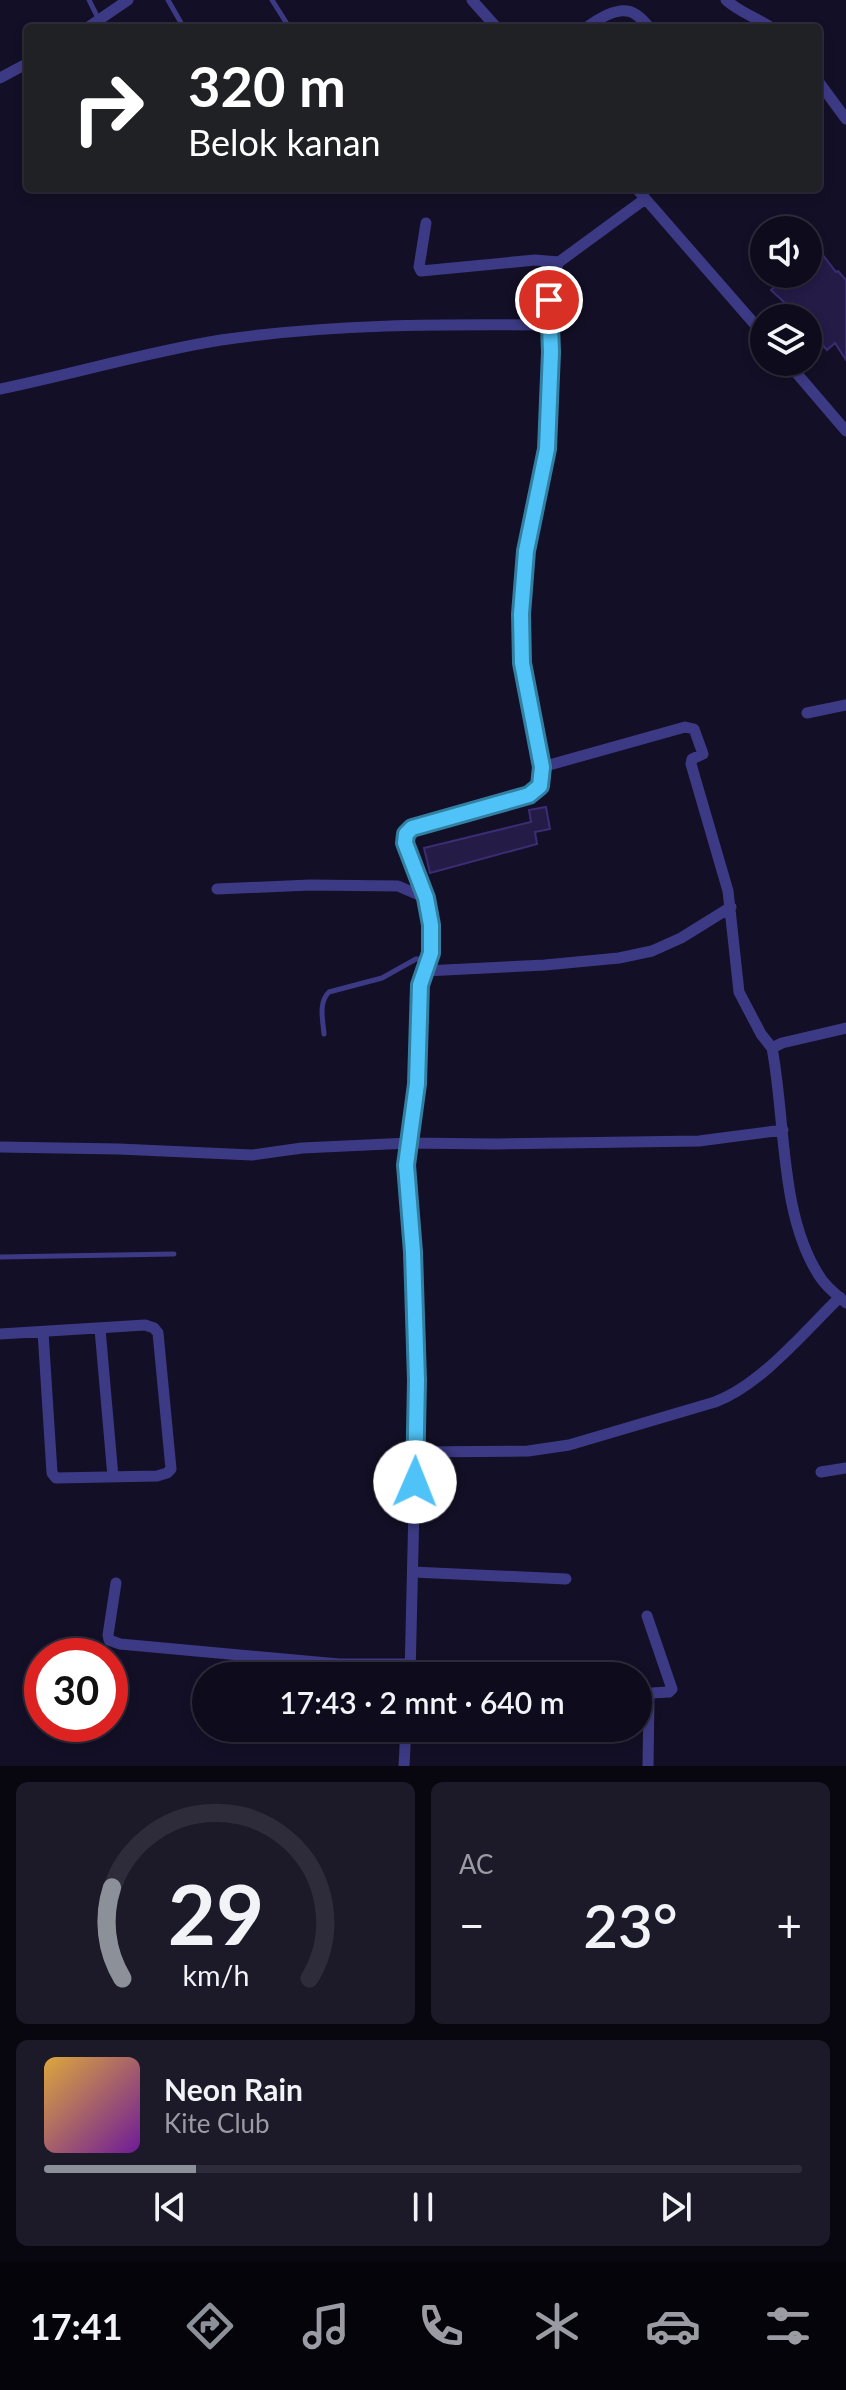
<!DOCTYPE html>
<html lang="id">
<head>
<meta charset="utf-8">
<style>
  :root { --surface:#0e0b1c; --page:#1c1929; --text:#f1f3f6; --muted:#9b9ba3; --line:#2e2b3b; --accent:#8c9099 }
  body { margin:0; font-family:Lato,sans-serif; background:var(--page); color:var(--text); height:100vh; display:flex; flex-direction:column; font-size:30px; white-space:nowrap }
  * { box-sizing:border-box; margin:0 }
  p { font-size:26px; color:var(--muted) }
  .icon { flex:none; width:44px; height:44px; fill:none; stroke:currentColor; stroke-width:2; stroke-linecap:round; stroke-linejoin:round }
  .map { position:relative; height:1766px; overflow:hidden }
  .panel { display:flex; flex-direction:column; gap:16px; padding:16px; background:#08060f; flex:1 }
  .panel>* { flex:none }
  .top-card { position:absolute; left:24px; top:24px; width:798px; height:168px; border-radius:8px; box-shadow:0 4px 12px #0003,0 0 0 2px var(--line); background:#202124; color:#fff; overflow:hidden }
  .fabs { position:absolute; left:750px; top:216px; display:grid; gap:16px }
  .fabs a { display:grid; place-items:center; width:72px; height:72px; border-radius:50%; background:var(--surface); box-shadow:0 4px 12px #0003,0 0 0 2px var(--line); font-size:40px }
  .speed { position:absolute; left:24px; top:1638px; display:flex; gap:16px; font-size:40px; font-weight:700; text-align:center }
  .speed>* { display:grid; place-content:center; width:104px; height:104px; border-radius:50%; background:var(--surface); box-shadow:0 4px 12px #0003,0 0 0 2px var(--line); line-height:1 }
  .speed .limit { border:12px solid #d22; background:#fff; color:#111 }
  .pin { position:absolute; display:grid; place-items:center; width:68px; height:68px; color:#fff; margin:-34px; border:4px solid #fff; border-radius:50%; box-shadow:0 2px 8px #0007 }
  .me { position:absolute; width:88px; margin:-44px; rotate:1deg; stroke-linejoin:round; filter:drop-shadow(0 0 6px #0008) }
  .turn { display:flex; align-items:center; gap:28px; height:168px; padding:0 32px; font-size:36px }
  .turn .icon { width:104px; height:104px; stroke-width:2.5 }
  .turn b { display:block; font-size:56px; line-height:68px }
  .big { font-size:60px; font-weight:600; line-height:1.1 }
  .panel .card { flex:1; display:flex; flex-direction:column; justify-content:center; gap:12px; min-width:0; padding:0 28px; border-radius:12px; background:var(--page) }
  .panel .dial { align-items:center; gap:0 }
  .dial svg { height:208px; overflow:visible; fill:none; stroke:var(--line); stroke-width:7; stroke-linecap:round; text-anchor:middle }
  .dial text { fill:var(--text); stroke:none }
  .song { display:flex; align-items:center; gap:24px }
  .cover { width:96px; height:96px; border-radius:12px; background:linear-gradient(135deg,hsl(40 70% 55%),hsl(280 70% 35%)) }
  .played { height:8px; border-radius:4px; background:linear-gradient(90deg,var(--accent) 20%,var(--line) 20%) }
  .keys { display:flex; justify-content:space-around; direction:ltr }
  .heat { display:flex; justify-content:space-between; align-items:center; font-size:44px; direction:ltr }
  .panel .tiles { flex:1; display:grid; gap:16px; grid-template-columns:1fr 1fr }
  .card:last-child { grid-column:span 2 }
  .trip { position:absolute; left:192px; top:1662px; width:460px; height:80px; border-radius:40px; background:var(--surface); box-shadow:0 4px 12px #0003,0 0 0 2px var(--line); font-weight:600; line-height:80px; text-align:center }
  .tab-bar { display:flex; height:128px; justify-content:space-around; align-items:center; background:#06040b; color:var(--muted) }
  .tab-bar .icon { width:56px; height:56px }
  .tab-bar .active { color:var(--accent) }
  .tab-bar b { font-size:36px; color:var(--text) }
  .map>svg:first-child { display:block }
</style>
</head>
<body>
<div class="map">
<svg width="846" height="1766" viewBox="0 0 846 1766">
  <rect width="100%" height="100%" fill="#130f26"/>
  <path fill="#241b47" stroke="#3b2d73" stroke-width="2" d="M819,250l17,22 2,-1 8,9v80l-11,-17 -8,7 -19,-21v-11h-7l-30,-28 19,-16h18v-15z
    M546,807l4,22 -15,3 2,12 -107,29 -6,-25 107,-26 -2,-12z"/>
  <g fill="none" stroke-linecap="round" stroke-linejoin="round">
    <path stroke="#3d3a85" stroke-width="5" d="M89,0l10,20
      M168,0l16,28
      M272,0l17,27
      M324,1034c-1,-14 -6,-31 5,-42l53,-14 34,-19h12
      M0,1257l174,-3"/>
    <path stroke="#3d3a85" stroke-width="11" d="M472,0l25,28
      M726,0c13,12 31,18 46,28
      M87,28l41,-28
      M586,28c12,-9 34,-24 49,-14 6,3 10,9 15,14
      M0,78l28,-15
      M818,81l28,38
      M636,188l128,147
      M426,223l-7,44 2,4 114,-11 24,2
      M787,362l59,69
      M0,389c74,-15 146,-37 221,-49 109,-16 219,-16 329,-15
      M807,713l39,-8
      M542,767l143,-40 9,2 9,25 -11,5 -1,5 37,127 11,101 22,42 11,14
      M217,889l93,-4 88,1 28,12
      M425,971l120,-6 74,-7 33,-7 29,-13 50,-31
      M846,1028l-64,15 -10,5c14,72 7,167 48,229 6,10 17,18 26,26
      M0,1147l119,2 133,6 50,-7 107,-5 8,-59 3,-99 11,-32v-28l-5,-27 -21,-55 1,-9 6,-6 117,-33 11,-9 2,-17 -20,-106 -1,-49 5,-63 21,-102 4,-170 8,-17 86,-63
      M100,1329l13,148
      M0,1334l145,-9 9,3 4,5 13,136 -4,4 -10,3 -101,2 -4,-5 -9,-141
      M415,1452l113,-1 41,-6 146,-43c47,-18 89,-70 125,-105
      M821,1472l25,-4
      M413,1572l153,7
      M116,1583l-8,52 1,5 11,4 219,20h72
      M647,1616l25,73 -3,3 -17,1 -3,3 -1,70
      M410,1676l7,-296 -4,-128 -7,-87 3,-22 87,1 203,-3 84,-11
      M404,1766l2,-38"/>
  </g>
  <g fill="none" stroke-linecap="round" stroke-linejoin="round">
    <defs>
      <path id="route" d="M415,1482l2,-102 -4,-128 -7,-87 11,-81 3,-99 11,-32v-28l-5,-27 -21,-55 1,-9 6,-6 117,-33 11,-9 2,-19 -20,-104 -1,-49 5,-63 21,-102 4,-97 -2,-52"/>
    </defs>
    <use href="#route" stroke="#337fa1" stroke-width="20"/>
    <use href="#route" stroke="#4fc3f7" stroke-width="14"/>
  </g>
</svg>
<div class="fabs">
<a><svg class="icon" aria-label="sound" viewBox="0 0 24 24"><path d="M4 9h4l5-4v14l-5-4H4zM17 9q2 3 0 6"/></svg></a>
<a><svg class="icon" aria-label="layers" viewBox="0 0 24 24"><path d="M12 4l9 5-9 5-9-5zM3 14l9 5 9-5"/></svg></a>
</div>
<div class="speed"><div class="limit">30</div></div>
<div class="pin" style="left:549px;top:300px;background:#d93025"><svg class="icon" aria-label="arrive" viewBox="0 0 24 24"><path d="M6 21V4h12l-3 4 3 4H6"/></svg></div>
<svg class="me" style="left:415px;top:1482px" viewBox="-20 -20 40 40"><circle r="19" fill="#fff"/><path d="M0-13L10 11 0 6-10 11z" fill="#4fc3f7"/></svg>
<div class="trip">17:43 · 2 mnt · 640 m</div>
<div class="top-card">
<div class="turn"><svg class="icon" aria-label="right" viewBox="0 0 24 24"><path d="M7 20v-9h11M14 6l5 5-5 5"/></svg><div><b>320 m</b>Belok kanan</div></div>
</div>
</div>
<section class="panel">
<div class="tiles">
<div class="card dial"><svg viewBox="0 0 100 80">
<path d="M14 69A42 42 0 1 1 86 69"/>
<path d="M14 69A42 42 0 0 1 10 34" stroke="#8c9099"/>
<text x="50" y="56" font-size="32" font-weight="700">29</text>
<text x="50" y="72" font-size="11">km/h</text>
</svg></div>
<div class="card"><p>AC</p>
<div class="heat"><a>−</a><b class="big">23°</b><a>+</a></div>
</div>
<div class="card">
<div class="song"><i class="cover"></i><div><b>Neon Rain</b><p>Kite Club</p></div></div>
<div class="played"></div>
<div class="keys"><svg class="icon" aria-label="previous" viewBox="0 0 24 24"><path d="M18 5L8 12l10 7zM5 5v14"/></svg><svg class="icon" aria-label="pause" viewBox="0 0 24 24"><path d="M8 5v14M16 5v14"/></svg><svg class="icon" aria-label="next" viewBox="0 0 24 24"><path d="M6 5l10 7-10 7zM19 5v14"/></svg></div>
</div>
</div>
</section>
<nav class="tab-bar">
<b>17:41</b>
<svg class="icon active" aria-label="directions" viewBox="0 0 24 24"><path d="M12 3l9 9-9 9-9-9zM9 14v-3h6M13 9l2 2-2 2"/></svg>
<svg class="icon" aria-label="music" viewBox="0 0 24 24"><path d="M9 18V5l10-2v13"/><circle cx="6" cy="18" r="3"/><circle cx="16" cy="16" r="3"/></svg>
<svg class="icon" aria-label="phone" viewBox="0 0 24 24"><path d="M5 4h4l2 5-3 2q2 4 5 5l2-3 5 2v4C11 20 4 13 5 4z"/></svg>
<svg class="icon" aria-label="climate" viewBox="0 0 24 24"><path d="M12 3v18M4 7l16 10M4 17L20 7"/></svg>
<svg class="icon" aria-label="car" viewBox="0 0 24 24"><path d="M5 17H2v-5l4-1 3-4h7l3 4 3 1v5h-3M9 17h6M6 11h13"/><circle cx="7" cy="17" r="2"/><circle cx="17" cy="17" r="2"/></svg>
<svg class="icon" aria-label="filters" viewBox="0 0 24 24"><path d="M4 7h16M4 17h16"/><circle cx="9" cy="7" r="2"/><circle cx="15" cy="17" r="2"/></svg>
</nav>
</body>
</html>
